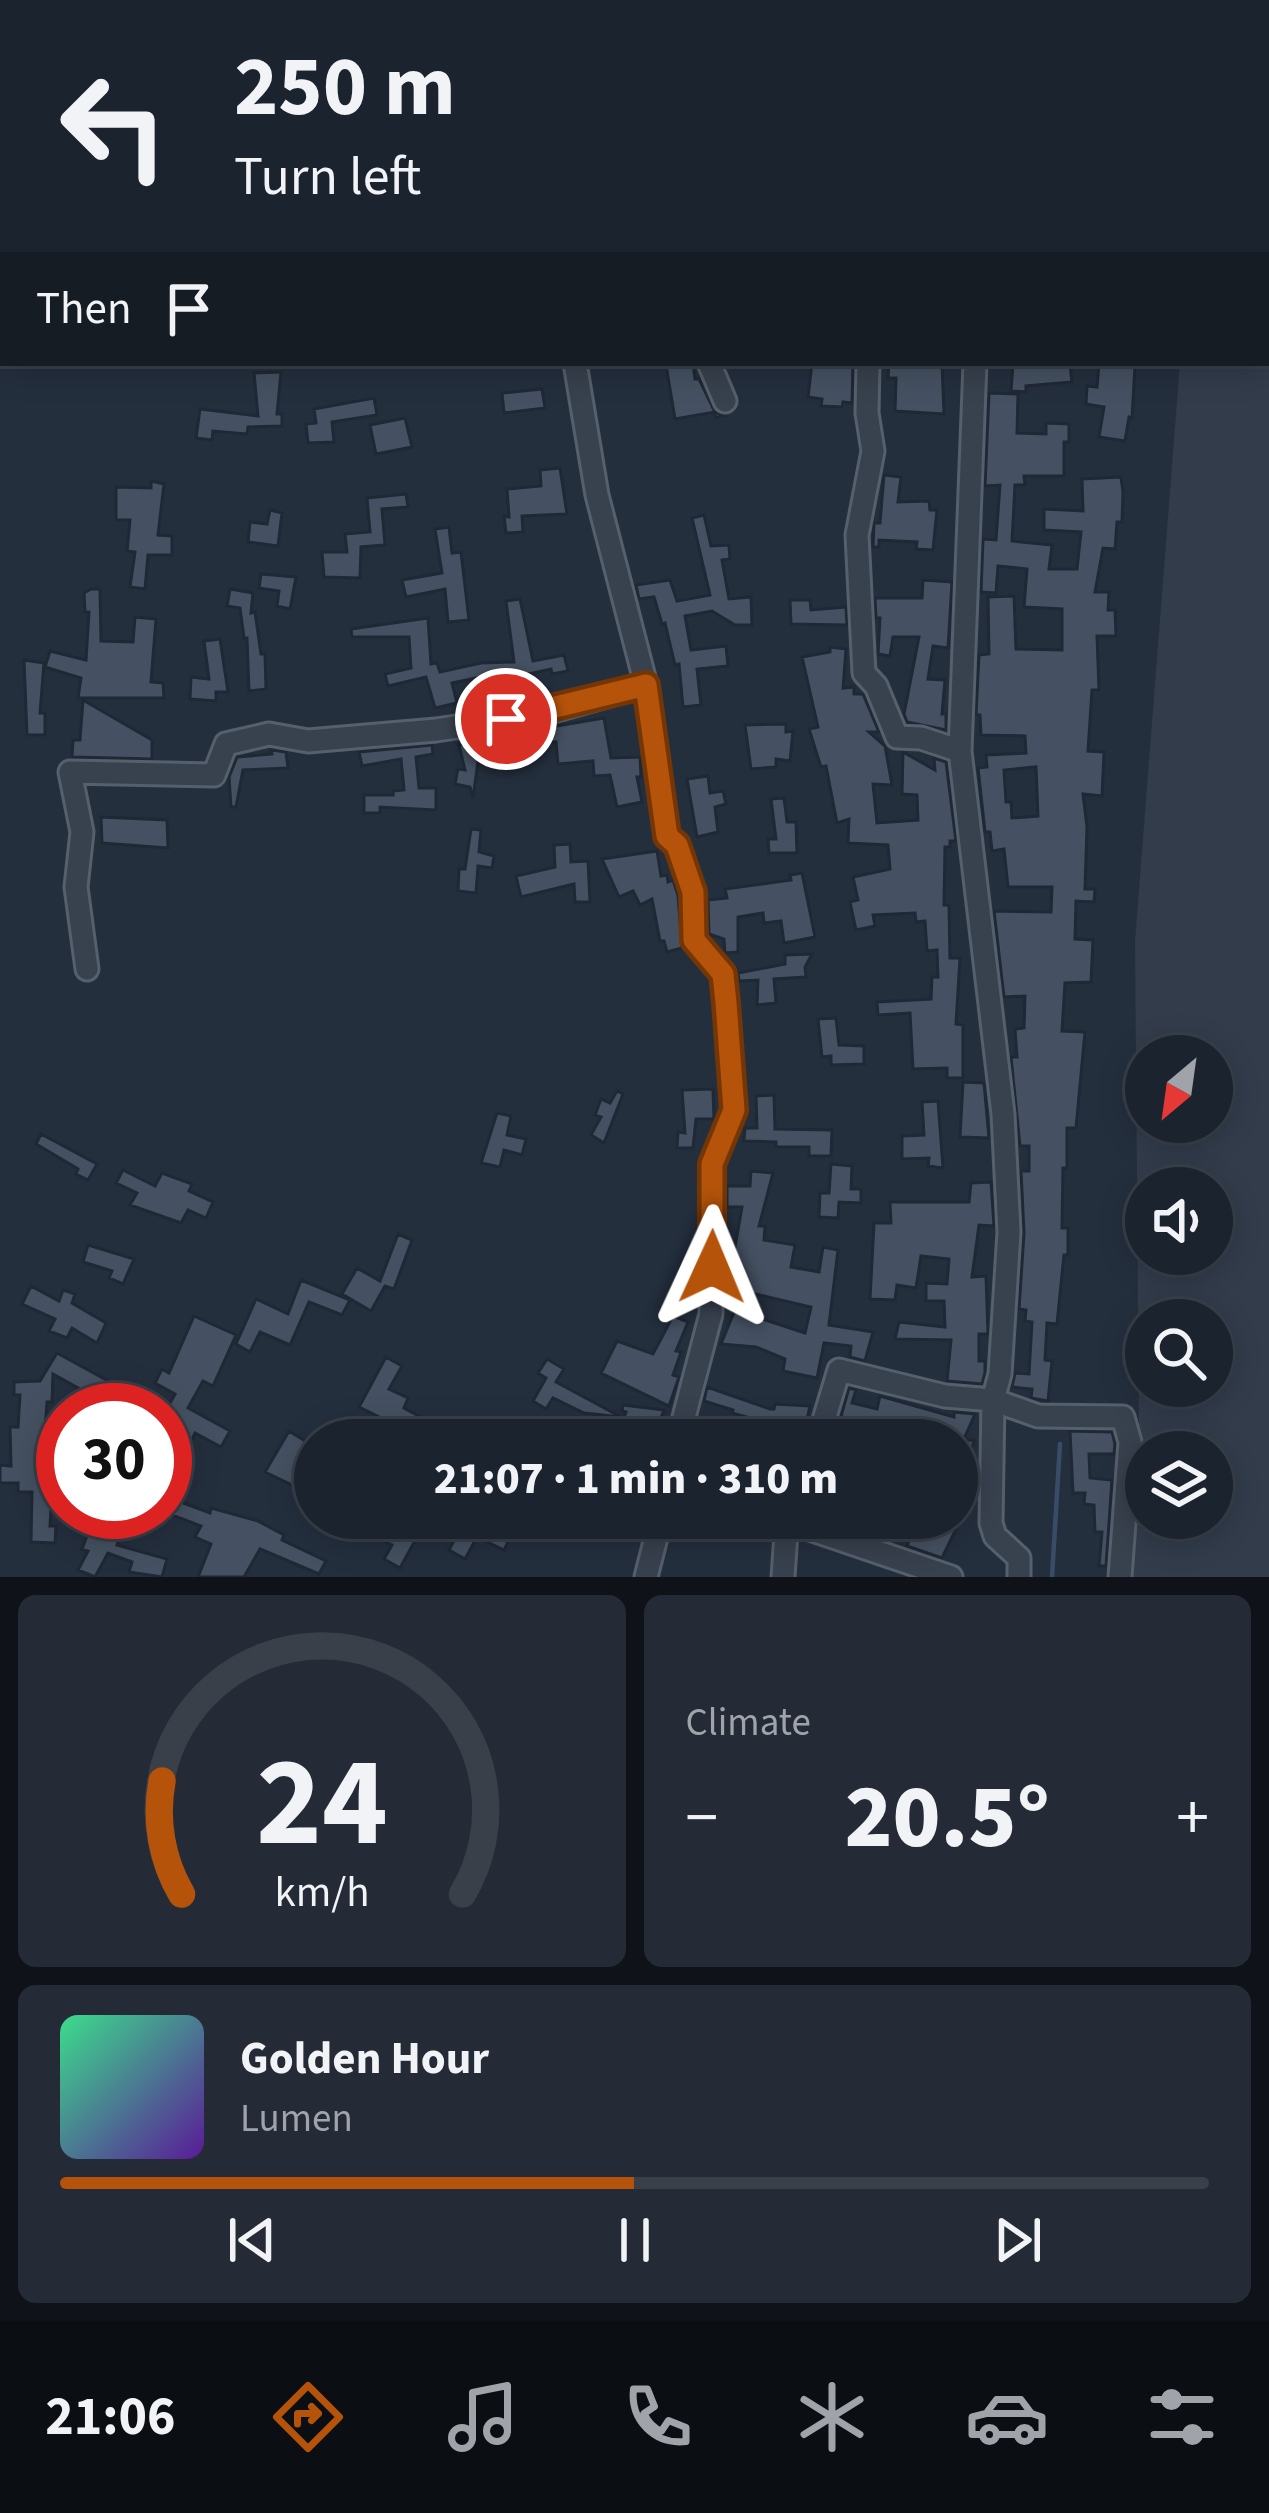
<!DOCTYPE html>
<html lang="en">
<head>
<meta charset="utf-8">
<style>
  :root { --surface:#1b232e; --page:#242b36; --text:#f1f3f6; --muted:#a0a4aa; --line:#39404a; --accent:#b45309 }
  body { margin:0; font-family:"Source Sans 3",sans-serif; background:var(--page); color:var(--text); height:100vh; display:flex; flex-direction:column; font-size:45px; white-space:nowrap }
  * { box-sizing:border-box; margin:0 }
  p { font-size:39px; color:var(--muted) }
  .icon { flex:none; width:66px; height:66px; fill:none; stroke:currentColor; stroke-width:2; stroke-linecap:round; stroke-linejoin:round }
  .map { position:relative; height:1577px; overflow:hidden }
  .side { display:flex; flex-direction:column; gap:18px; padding:18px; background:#0f1319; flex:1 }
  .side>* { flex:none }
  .banner { position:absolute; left:0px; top:0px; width:1269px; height:366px; box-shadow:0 6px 30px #0003,0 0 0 3px var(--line); background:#1b232e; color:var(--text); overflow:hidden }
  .needle { width:78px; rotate:209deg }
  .tools { position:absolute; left:1125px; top:1035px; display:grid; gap:24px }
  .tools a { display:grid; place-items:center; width:108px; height:108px; border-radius:50%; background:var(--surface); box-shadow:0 6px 30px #0003,0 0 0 3px var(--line); font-size:60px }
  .speed { position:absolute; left:36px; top:1383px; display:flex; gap:24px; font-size:60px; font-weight:700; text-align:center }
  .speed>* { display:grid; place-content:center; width:156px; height:156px; border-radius:50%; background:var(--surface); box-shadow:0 6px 30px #0003,0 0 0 3px var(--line); line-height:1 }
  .speed .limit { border:18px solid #d22; background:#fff; color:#111 }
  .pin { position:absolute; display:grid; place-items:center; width:102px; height:102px; color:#fff; margin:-51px; border:6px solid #fff; border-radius:50%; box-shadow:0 3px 12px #0007 }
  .me { position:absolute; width:132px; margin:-66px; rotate:1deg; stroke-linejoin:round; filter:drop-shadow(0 0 9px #0008) }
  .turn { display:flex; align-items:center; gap:42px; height:252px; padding:0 36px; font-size:54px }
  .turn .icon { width:156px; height:156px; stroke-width:2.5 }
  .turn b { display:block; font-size:84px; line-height:102px }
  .then { display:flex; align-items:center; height:114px; padding:0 36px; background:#0003; gap:24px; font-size:45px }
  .big { font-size:90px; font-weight:800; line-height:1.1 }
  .side .widget { flex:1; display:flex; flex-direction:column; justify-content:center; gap:18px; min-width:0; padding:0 42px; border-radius:18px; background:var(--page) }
  .side .dial { align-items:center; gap:0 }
  .dial svg { height:312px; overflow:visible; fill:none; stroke:var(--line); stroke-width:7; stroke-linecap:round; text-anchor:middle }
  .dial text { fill:var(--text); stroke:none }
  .song { display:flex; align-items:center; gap:36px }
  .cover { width:144px; height:144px; border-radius:18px; background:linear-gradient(135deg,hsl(150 70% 55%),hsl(270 70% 35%)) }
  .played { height:12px; border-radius:6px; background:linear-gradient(90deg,var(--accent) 50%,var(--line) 50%) }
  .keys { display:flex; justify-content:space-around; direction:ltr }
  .heat { display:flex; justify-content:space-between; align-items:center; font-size:66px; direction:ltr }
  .side .tiles { flex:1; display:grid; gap:18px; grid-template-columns:1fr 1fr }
  .widget:last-child { grid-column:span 2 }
  .trip { position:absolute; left:294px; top:1419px; width:684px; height:120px; border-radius:60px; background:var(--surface); box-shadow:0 6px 30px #0003,0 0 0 3px var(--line); font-weight:800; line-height:120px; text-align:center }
  .tabs { display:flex; height:192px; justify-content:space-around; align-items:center; background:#0b0e12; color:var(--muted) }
  .tabs .icon { width:84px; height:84px }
  .tabs .on { color:var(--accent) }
  .tabs b { font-size:54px; color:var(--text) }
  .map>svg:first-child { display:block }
</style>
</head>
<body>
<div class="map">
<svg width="1269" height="1577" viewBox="0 0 1269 1577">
  <rect width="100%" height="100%" fill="#242f3e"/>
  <path fill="#323c4b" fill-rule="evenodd" d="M1208,0h61v1577h-140l10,-145 -4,-491 45,-578h86v-360zM1146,1056h66v66h-66zM1146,1188h66v66h-66zM1146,1320h66v66h-66zM1146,1452h66v66h-66z"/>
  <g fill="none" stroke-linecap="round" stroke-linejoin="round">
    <path stroke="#394c67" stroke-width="4.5" d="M1052,1577l8,-133"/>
  </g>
  <path fill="#455162" stroke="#1f2835" stroke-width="3" fill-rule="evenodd" d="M687,363h6l2,16h4l16,33 9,4 -9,1v-5l-40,7 -9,-54z
    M812,363h41l-1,40 -9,-1 -1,5 -21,-1 1,-7 -14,-2z
    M889,363h53l2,51 -49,-3 1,-33h-8z
    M1013,363l57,2 2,17 -46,4v6l-15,-1z
    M1099,364l36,2 -3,52 -3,-1 -4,24 -26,-4 5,-30 -18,-3 1,-18 10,1z
    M281,372l-4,42h5v12l-34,1 -1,7 -34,-3 -1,9 -16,-2 4,-29 58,7 -4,-43z
    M542,389l3,19 -41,5 -2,-20z
    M989,393l29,1 -1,39 29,1v-11l23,1v18h-5v34h-40l1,9h-10l-3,56 40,4 -3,24h28l4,-37 -37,-2v-21l39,2 -1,-32 39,-2 2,15 -1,30h-5l-2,27 -12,-1 -8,44h14l-1,18h7l1,26h-19l2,54h-7l-4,61 16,1 -2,44 -19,-2 4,33 -2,62h10l-1,13 -18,-1 -1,38 18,1 -2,42 -26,1 -3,48 23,1 -9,96h-9v40h-4l-1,60h6v27h-4l-7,69 -10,-1 -2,37 7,1 -4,40 -17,-3 1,-9 -20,-2 3,-14 14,1 3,-52 -7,-1 1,-11 -7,-1 5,-76 -3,-62h8v-25h-9l-9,-89h6l-2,-28 9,-1 1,-32 -21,1 -10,-86 57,1 1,-25h-44l-4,-38 -12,2 -2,-19h-5l-7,-64 9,-1 -1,-12 40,-2 -1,-17 -44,-1 -1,-20h-4l3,-60 10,-1 -1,-57 26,-1 2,53 46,1v-41l-38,-2 3,-38 -29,-3 -2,27 -15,-1 2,-53 13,1 4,-55 -15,1zM1036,767l2,49 -26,2 -1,-16h-5l-2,-32z
    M374,398l3,17 -45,7 2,20 -26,1 -2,-19 10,-1 -2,-14z
    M405,418l7,29 -36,7 -6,-29z
    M560,468l7,46 -45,2 1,16 -17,1 -2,-17 5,1 -2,-28 34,-3 -1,-16z
    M884,475l17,2 -3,25 31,-1 1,9h7l-4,40 -17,-1 1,-7 -38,-2v7h-6l1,-24h6z
    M151,481l13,3 -6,51 14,1v19h-24l-3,34 -15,-2 5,-35 -8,-1 3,-31h-14v-33l35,1z
    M406,494l2,13 -26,2 3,36 -24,2 -1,31 -36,-1 -2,-25h25l-2,-18 25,-2 -3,-34z
    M270,510l12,3 -4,33 -30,-4 2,-20 17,2z
    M704,515l7,31 18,-1 1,14 -8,1 7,39 22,-2 1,28h-17l-23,-14 -27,5 6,34 35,-4 2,20 -31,3 4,36 -18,2 -4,-43 -4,1 -10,-42 -3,1 -8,-27 -15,2 -3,-14 34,-5 7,21 33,-6 -18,-77z
    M449,527l3,26 9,-1 8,68 -21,2 -3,-33 -39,8 -4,-17 40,-7 -7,-44z
    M261,574l35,3 -6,32 -13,-3 2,-15 -20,-3z
    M923,580l29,2 -4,66 -15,-2 -5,33 17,1 -3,34h4v16l-39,-8 -3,-8 15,-77h-26l-3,19 -12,-2 2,-36h-4l-1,-20h47z
    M91,589h9l1,52 32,1 2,-25 21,2 -5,63 12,1 1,15h-86l3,-20 -36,-11 5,-16 36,9 3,-48h-4l-1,-19z
    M230,589l23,4 -2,20 4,-1 6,42h4l1,35 -17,2 -2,-53h-3l-4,-30 -13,-2z
    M520,599l13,62 31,-6 4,16 -16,3 -1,-5 -49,11 -1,-7 -49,10 5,20 -22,5 -9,-31 -38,9 -3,-12 26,-6 -2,-31h-57l-1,-8 77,-11 3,46 6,-1 3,9 41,-9 33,-1 -8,-61z
    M790,600h20l1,10 35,-3 1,18 -56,-1z
    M220,639l8,53h-12v9l-26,-2 1,-22 18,2 -5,-38z
    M830,647l16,2 -3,39 11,-1v7h9l16,38h-10l16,14 7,39 -19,-1 4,39 41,-3 -1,-25 -15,-1 1,-42 32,18 -1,-12 12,4 10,79h-6v6h-5l-1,58h5l1,53h10l-4,66 7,1v53h-16v-10l-34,1 -3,-56 -32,2 -1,-13 54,-3 1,-22h6l-1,-27 -10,1 -2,-30 -9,1 -1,-9 -42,2 2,11 -19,4 -6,-28 8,-2 -5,-23 37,-8 -2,-24 -40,-2 1,-24 -12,4 -11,-57 -5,1 -12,-38 9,-2 -16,-70 28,-5z
    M24,660l20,3 -4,50h5v22h-18z
    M83,700l69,40v19l-80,-2 1,-17h7z
    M604,718l7,40 29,-1 1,20h-4l5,25 -25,5 -7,-32 -16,1 -1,-15 -35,3 -2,-22 -41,1v-10z
    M786,724v8l7,-1 -3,30 -14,-2v8l-25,2 -6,-44z
    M489,739l2,12 -12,3 -6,44 -3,-11 -15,-3 3,-15 7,1 -6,-25z
    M432,745l1,9 -17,3 3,31h17v22l-56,-3v6h-16v-18h29v-4l11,-1 -3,-31 -39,7 -3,-14z
    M271,750l15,2 2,16 -45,2 -7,37h-5l-2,-30 8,-20 35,-3z
    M708,776l2,17 13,-2 3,13 -11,3 3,25 -21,5 -10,-58z
    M784,798l3,24h9l1,31h-28l-1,-14h8l-5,-40z
    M101,817l66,3 1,28 -66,-5z
    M471,829l10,1 -2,22 15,4 -2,12 -14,-2 -2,27 -18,-2 1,-22h6z
    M570,844l1,18 17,-1 2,41h-15l-1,-18 -53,13 -5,-21 39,-9 -1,-22z
    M657,851l4,25 6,-1 1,7 5,-2 5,15 4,53 -15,4 -3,-11h-4l-8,-42 -12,6 -7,-14 -14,6 -17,-38z
    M802,873l13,64 -31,6 -3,-22 -17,2 -1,-10 -25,4v35l-13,1 -1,-14 -15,-5 -1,-34 19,-2 -2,-9 66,-9 -1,-5z
    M812,954l-7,13 1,10 -32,2 2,24 -19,2 1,-25 -19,1 -1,-8 47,-9v-9z
    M836,1018l3,27 25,1v18l-33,1v-9l-9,1 -4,-38z
    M963,1082l21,1 5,55 -29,-1z
    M713,1089l1,30h-18l-3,29h-16l1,-16 7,1 -3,-43z
    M617,1091l6,3 -19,49 -13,-8 10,-18 -6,-2 6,-16 9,4z
    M774,1095l1,34 57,1 -1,26h-22v-9h-33v-5l-32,-1 1,-13h12l-1,-32z
    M938,1101l5,67 -15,-2 1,-8 -27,1v-23l22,-1 -2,-33z
    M497,1113l14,3 -4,19 19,4 -4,16 -18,-5 -4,17 -19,-4z
    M41,1134l56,30 -9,16 -12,-6 2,-5 -42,-25z
    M831,1164l21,2 -1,23h10v14l-22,-1 -1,16 -19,-1 1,-24h9z
    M123,1170l32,16 7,-13 30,11 -3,7 24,11 -7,16 -18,-8 -7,13 -51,-18 7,-12 -21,-10z
    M751,1171l22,2 -14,53h6l-1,14 31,5 -4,22 28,5 4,-25 15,3 -9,75 44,7 -8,29 -15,-4 1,-11 -27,-3 -7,35 -34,-7 2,-12 -29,-12 -35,-3 14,-34 70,23 6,-26 -85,-20 12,-20 -6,-3 10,-57h-15v-21h23z
    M991,1182l3,44 -15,-1 -7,52 14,-1 2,58h-9v27h6v12l-3,11 -35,-3 4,-41 -56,-1 4,-17 46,5 -1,-26h-18v-18l21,1 2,-25 -28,-3 -5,32 -19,-3 -2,15 -25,-1 4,-76h17l-1,-21h79l2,-19z
    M398,1234l14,6 -18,49 -9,-3 -14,25 -29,-17 15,-26 23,13z
    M88,1245l46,14 -11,25 -14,-6 3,-7 -29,-9z
    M301,1280l49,20 -8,15 -33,-13 -19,43 -30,-13 -10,20 -14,-8 20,-45 32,15z
    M31,1286l28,15 4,-11 12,4 -3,9 34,20 -9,20 -25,-15 -5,10 -18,-7 6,-12 -33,-15z
    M194,1316l42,19 -23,51 -10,-5 -15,27 42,23 -9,16 -26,-14 -12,26 -11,-6 3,-6 -10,-5v-30l10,-18 -20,-11 7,-14 7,4z
    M673,1316l15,6 -12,29 5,1 -8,23 6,2 -10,29 -68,-33 16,-32 36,13z
    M57,1353l75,41 -9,16h-46l8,-18 -32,-18 -1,28h-5l-2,28h3l-2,33 4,3 4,-7 -4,67h6l-1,17 -24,-1 1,-50h-14v-9h-18v-18l11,1 -1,-39h8l2,-32h-6v-13l26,-1z
    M386,1357l16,9 -13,23 19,9 -4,10 24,13 -5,8 21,11h-34l-12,-6 4,-6 -43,-21z
    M547,1359l17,10 -8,13 65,35 -37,-4 -31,-15 -7,11 -13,-8 13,-23 -8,-5z
    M707,1387l63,22h4l1,-5 35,2 -4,18 -30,1 -44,-12 1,-3 -29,-9z
    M849,1388l7,2 -4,13 25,6 3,-13 74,21v-5l21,2 -11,25 10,2 -13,47 -4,-1v-47l-49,-22 -5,13 -26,-9 -2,7 -24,-7 -10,-6z
    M623,1405l41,5 -5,13 -12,-4 -9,21 -19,-9 7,-19 -4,-1z
    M289,1431l26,16v49l-50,-24z
    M1070,1431l42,1 3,12 -1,10h-25l1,24 22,2 -6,86h-7l3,-34h-7l-1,-27 -10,-1 1,-11h-12z
    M178,1501l32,12 1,-5 47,13 26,14 -2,5 44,21 -7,13 -59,-25 -16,28h-46l13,-33 -16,-7 6,-11 -29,-11z
    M96,1512h14l-8,19 18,6 -3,8 50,14 -5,18 -33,-5 3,-10 -24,-9 -13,24 -17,-7 10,-19 -6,-2z
    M349,1518h72l12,5 -8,17 -8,-3 -17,31 -16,-9 8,-14 -20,-9 2,-4z
    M443,1518h32l36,18 -7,14 -27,-13 -12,22 -16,-9 12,-23z
    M917,1518h26l15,7 -16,33 -35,-12z"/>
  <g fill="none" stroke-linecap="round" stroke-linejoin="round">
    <defs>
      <path id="minor" d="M152,0l1,3
        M501,0l1,3
        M622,0v3
        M715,0v3
        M875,0v3
        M975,0v3
        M575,363l22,132 49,190 21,151 10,9 16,47 1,48 29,34 11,136 -22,54 -1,150 -33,126
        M709,363l16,38
        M868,363l-1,50 6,38 -16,84 7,138 12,13 21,51 24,1 39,13
        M975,363l-15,388 43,363 6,118 -9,142 -7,26 -2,123 4,13 24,22v19
        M87,969l-11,-82 6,-55 -12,-60 144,3 12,-31 43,-10 39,7 128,-11 106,-16 104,-29
        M818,1440l21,-70 106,26 48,4 45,16 85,1 7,25 -10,135
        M786,1521l165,56
        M646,1577l15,-59
        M783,1577l4,-59"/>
    </defs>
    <use href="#minor" stroke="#565f6c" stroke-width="27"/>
    <use href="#minor" stroke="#38414e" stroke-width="21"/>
  </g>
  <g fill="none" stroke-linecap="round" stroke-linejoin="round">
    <defs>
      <path id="route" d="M506,719l140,-34 21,151 10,9 16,47 1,48 29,34 3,29 8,107 -22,54v103"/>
    </defs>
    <use href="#route" stroke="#753606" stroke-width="30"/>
    <use href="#route" stroke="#b45309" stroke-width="21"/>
  </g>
</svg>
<div class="tools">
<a><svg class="needle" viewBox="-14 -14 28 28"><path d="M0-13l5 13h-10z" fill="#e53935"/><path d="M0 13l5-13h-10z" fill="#a0a4aa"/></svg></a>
<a><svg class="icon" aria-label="sound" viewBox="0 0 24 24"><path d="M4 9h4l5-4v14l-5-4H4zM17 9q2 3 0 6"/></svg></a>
<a><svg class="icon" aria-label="search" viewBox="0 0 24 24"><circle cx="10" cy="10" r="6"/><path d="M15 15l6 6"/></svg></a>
<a><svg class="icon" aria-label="layers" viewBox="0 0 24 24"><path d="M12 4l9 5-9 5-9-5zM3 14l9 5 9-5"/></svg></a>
</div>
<div class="speed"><div class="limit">30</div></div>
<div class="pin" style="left:506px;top:719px;background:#d93025"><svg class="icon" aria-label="arrive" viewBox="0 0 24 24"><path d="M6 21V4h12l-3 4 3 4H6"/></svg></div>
<svg class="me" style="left:712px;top:1267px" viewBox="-20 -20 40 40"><path d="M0-17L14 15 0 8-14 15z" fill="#b45309" stroke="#fff" stroke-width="4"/></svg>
<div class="trip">21:07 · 1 min · 310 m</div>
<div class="banner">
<div class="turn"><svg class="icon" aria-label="left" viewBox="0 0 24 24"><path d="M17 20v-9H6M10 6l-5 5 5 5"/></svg><div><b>250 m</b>Turn left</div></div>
<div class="then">Then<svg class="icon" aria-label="arrive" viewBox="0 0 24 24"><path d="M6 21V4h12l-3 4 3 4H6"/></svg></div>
</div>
</div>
<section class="side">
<div class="tiles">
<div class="widget dial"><svg viewBox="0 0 100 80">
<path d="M14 69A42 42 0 1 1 86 69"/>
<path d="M14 69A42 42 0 0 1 9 40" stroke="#b45309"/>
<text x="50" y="56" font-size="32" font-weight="700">24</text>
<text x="50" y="72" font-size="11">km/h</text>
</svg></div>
<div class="widget"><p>Climate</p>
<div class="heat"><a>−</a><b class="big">20.5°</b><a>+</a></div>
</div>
<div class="widget">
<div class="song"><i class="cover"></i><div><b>Golden Hour</b><p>Lumen</p></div></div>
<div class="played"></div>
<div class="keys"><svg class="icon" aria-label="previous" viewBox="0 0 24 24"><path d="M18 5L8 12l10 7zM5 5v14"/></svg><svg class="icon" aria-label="pause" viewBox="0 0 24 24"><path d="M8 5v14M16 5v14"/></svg><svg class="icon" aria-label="next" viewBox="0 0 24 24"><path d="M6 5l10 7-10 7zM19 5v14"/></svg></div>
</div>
</div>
</section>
<nav class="tabs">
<b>21:06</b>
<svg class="icon on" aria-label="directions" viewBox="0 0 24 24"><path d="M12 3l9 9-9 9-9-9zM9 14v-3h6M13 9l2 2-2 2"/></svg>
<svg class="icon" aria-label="music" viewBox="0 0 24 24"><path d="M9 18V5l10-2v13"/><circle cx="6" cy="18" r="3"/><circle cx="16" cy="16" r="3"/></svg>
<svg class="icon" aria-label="phone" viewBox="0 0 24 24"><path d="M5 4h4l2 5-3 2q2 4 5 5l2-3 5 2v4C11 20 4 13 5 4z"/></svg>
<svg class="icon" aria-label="climate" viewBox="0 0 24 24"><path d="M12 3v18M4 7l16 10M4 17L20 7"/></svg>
<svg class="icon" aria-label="car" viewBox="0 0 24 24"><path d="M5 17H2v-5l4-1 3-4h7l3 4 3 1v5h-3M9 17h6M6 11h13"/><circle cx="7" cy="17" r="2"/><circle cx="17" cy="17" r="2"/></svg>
<svg class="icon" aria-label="filters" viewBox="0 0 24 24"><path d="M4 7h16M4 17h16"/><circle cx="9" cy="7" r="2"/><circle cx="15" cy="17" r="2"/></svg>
</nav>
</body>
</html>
